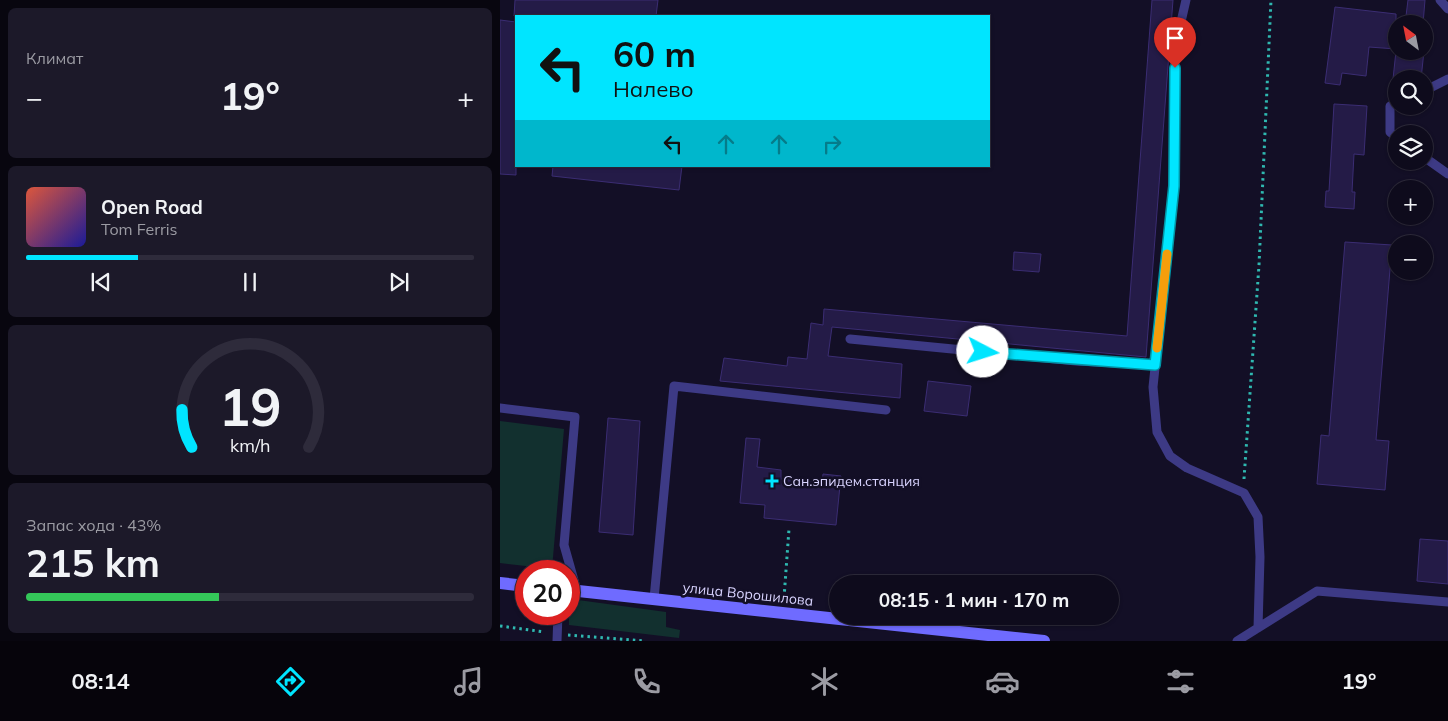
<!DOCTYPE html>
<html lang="ru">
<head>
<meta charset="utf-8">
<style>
  :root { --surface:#0e0b1c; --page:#1c1929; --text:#f1f3f6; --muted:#9b9ba3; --line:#2e2b3b; --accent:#00e5ff }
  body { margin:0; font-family:Mulish,sans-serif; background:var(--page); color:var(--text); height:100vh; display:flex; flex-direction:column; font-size:19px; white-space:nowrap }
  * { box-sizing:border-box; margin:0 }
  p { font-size:16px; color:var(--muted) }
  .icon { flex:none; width:28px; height:28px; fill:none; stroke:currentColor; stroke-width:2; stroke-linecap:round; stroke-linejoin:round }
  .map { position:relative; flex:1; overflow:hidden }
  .drawer { display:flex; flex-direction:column; gap:8px; padding:8px; background:#08060f; width:500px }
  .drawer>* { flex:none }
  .hud { position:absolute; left:15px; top:15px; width:475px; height:152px; border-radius:0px; box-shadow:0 1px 4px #0004,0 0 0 1px var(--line); background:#00e5ff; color:#111; overflow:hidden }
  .needle { width:32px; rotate:328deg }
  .tools { position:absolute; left:888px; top:15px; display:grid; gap:10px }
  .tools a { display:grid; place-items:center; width:45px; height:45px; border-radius:50%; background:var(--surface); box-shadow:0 1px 4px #0004,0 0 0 1px var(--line); font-size:25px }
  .speed { position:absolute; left:15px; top:560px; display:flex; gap:10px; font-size:25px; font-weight:700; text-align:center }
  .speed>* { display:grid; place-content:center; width:65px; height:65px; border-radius:50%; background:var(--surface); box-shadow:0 1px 4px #0004,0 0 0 1px var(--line); line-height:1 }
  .speed .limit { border:8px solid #d22; background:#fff; color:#111 }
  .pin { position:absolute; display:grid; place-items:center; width:42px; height:42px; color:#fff; margin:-51px -21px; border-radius:50% 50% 50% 0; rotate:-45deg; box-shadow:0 0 5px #0007 }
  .pin .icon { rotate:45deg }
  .me { position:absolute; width:55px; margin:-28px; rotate:95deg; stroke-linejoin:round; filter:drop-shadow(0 0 4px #0008) }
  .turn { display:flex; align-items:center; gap:18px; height:105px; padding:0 15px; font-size:22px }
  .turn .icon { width:65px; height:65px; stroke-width:2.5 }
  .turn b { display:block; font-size:35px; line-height:42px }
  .lanes { display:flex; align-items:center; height:48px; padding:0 15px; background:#0003; justify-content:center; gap:25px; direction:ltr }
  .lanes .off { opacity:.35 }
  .big { font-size:38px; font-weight:700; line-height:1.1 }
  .drawer .widget { flex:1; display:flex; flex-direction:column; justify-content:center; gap:8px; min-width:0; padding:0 18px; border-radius:8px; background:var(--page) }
  .drawer .dial { align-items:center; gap:0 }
  .dial svg { height:130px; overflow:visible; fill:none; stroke:var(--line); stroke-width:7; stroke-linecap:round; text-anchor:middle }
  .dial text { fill:var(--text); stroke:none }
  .song { display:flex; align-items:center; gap:15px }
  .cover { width:60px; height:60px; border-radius:8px; background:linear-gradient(135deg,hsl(10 70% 55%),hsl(240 70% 35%)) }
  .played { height:5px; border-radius:2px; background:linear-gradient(90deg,var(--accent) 25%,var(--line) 25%) }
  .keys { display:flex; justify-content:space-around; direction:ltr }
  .heat { display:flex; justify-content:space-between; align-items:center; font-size:28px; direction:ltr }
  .charge { height:8px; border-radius:4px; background:linear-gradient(90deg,#34c759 43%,var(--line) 0) }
  .trip { position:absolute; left:329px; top:575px; width:290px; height:50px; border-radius:25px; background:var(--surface); box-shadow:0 1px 4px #0004,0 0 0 1px var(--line); font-weight:700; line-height:50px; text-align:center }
  .tab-bar { display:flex; height:80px; justify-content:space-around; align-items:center; background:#06040b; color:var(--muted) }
  .tab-bar .icon { width:35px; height:35px }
  .tab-bar .selected { color:var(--accent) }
  .tab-bar b { font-size:22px; color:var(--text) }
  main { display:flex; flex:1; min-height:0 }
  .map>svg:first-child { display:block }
</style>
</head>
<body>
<main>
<section class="drawer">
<div class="widget"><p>Климат</p>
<div class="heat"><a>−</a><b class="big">19°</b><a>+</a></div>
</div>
<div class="widget">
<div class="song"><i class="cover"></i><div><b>Open Road</b><p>Tom Ferris</p></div></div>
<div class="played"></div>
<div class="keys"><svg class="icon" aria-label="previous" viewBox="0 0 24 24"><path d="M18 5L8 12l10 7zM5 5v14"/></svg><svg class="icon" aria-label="pause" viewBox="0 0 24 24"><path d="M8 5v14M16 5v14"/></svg><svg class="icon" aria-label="next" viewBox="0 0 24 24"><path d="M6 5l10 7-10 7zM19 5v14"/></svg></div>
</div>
<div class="widget dial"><svg viewBox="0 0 100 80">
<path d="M14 69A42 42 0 1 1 86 69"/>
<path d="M14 69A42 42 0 0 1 8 46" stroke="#00e5ff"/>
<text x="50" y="56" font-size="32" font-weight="700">19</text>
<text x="50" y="72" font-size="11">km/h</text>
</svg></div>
<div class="widget"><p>Запас хода · 43%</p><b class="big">215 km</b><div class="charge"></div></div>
</section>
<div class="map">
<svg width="948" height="641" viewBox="0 0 948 641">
  <rect width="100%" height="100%" fill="#130f26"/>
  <path fill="#12302f" d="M0,421l64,8 -12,140 -52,-6z
    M78,600l88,12v15l14,3 -1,8 -110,-13v-14z"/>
  <path fill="#241b47" stroke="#3b2d73" d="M15,0h143l-2,16h-142z
    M652,0h21l-27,357 -314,-30 -4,29 74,8 -2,34 -180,-17 4,-23 63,8 1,-9 19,2 4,-36 12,2 1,-16 303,27z
    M908,0h17l-2,24h-18z
    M835,7l61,7v35l-27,-2 -3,29 -24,-3 -2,12 -15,-2z
    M0,20l16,2v153l-16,-1z
    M896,51h28l-3,28h-28z
    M834,104l33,2 -3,49 -10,-1 -2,38h3l-1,17 -29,-2 1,-16h3z
    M53,166h129l-3,24 -127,-14z
    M845,242l47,3 -16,195 13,1 -4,49 -68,-6 4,-49 8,1z
    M514,252l27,2 -2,18 -26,-2z
    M428,381l43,5 -4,30 -43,-5z
    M108,418l32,3 -7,114 -34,-3z
    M246,438l14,1 -3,28 24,3v9l41,4 1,-9 18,2 -5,49 -72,-7 1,-13 -25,-2z
    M920,539l28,2v43l-31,-3z"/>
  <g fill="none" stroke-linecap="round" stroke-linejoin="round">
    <path stroke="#2fb8b0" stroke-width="3" stroke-dasharray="2.5 4" stroke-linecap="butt" d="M744,479l15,-214 12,-265
      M284,598l5,-69
      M0,626l45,6
      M68,635l77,6"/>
    <path stroke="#3d3a85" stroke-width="9" d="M686,0l-11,48 -1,138 -21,201 4,45 13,24 17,12 57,25 14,24 2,40 -2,71
      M940,0l8,9
      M924,91l24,-12
      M896,103l-6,3v26l6,5
      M924,157l24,17
      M350,339l226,22 79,4
      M0,408l75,9 -11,128 13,46
      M154,599l20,-213 212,24
      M57,641l1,-27
      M737,641l80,-50 131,11"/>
    <path stroke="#6f6bff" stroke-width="12" d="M0,583l26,3
      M69,590l475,51"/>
  </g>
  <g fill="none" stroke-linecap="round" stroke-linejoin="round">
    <defs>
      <path id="route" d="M483,352l172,13 19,-179 1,-118"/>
    </defs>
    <use href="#route" stroke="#0095a6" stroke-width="12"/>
    <use href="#route" stroke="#00e5ff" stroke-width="9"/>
    <path stroke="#f59e0b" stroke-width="9" d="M657,348l10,-94"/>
  </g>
  <path fill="#00e5ff" stroke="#130f26" stroke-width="2" d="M269.5 473.5h5v5h5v5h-5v5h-5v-5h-5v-5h5z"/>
  <g text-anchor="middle" stroke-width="5" stroke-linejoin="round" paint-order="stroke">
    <g font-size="14" fill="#d9d4ff" stroke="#130f26" text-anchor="start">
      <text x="283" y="486">Сан.эпидем.станция</text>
    </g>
    <g font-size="14" fill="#d9d4ff" stroke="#130f26">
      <text transform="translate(248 594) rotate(6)" y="5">улица Ворошилова</text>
    </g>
  </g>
</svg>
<div class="tools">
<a><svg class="needle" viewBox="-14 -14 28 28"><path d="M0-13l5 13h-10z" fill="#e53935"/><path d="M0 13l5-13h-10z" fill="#9b9ba3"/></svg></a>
<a><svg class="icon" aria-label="search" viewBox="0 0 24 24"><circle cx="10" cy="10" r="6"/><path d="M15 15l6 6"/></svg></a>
<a><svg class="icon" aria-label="layers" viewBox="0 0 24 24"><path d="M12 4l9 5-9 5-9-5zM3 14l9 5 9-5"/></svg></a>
<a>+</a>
<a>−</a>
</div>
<div class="speed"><div class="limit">20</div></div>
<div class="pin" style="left:675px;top:68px;background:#d93025"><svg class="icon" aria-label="arrive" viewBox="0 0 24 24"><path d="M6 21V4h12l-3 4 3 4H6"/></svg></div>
<svg class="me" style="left:483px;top:352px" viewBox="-20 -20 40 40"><circle r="19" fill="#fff"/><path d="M0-13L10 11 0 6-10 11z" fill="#00e5ff"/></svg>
<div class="trip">08:15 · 1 мин · 170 m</div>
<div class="hud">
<div class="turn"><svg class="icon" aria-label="left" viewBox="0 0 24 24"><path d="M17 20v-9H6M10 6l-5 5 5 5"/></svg><div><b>60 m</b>Налево</div></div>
<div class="lanes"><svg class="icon" aria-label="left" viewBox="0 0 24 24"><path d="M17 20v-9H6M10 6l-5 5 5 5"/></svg><svg class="icon off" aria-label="ahead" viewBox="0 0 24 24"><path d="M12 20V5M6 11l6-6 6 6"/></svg><svg class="icon off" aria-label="ahead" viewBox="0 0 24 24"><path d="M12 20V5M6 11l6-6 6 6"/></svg><svg class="icon off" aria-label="right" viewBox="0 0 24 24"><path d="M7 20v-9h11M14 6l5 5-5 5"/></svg></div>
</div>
</div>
</main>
<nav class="tab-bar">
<b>08:14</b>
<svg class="icon selected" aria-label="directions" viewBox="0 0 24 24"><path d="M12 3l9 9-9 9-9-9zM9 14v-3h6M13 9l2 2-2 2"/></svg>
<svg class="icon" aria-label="music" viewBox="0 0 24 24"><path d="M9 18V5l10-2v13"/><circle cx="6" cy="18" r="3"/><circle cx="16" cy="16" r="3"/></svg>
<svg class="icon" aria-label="phone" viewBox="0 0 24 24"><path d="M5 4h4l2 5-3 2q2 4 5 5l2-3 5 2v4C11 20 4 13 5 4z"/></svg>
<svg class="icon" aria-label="climate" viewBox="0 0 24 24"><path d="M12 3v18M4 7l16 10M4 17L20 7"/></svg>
<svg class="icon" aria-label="car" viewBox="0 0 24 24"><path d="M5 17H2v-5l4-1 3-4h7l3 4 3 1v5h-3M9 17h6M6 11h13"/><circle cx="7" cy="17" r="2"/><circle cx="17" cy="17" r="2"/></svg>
<svg class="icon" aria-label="filters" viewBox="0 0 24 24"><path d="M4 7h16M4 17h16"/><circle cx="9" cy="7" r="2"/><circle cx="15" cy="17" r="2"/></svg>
<b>19°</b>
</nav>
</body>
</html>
